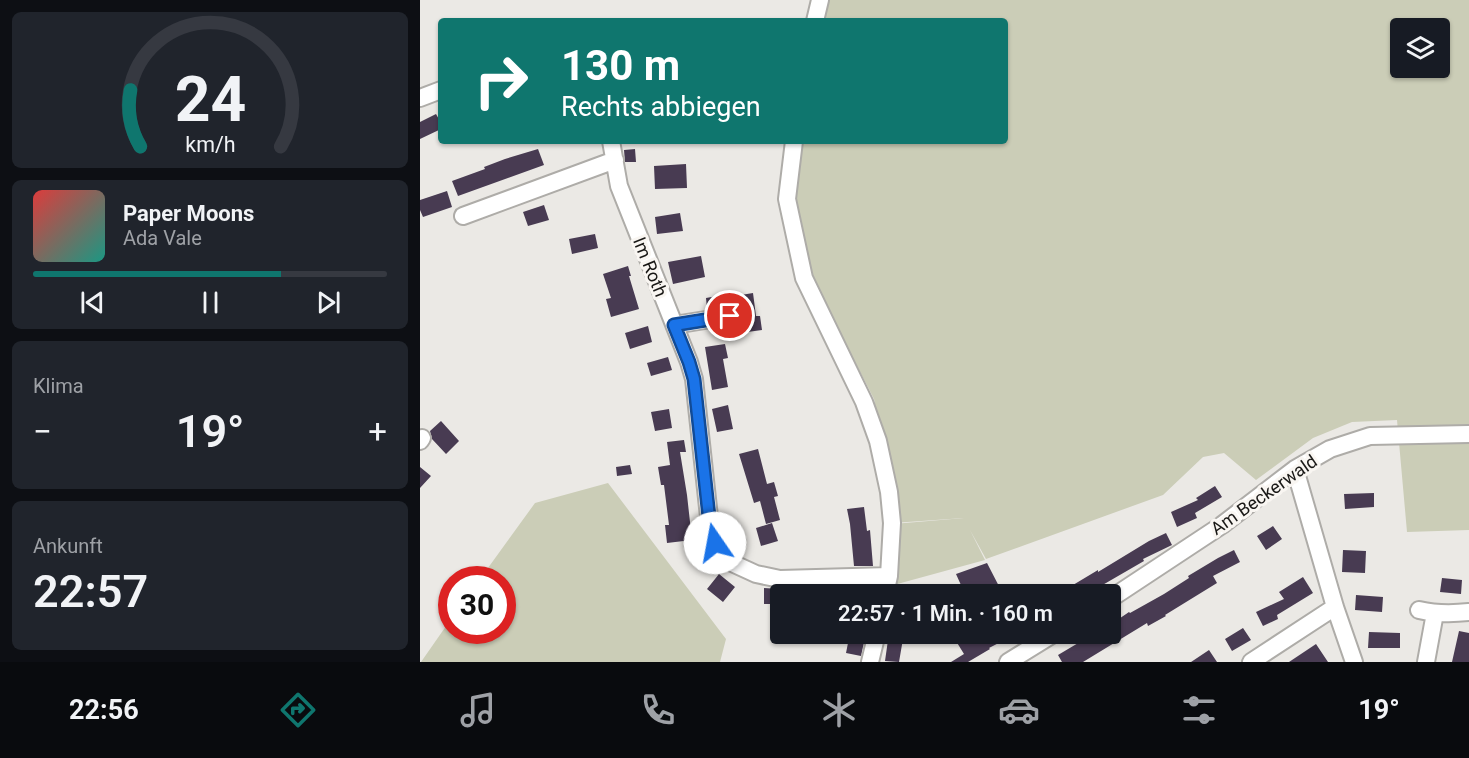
<!DOCTYPE html>
<html lang="de">
<head>
<meta charset="utf-8">
<style>
  :root { --surface:#171b24; --page:#20242c; --text:#f1f3f6; --muted:#9ea1a6; --line:#363941; --accent:#0f766e }
  body { margin:0; font-family:Roboto,sans-serif; background:var(--page); color:var(--text); height:100vh; display:flex; flex-direction:column; font-size:22px; white-space:nowrap }
  * { box-sizing:border-box; margin:0 }
  p { font-size:20px; color:var(--muted) }
  .icon { flex:none; width:33px; height:33px; fill:none; stroke:currentColor; stroke-width:2; stroke-linecap:round; stroke-linejoin:round }
  .map { position:relative; flex:1; overflow:hidden }
  .details { display:flex; flex-direction:column; gap:12px; padding:12px; background:#0d0f14; width:420px }
  .details>* { flex:none }
  .banner { position:absolute; left:18px; top:18px; width:570px; height:126px; border-radius:6px; box-shadow:0 2px 4px #0004; background:#0f766e; color:#fff; overflow:hidden }
  .controls { position:absolute; left:970px; top:18px; display:grid; gap:12px }
  .controls a { display:grid; place-items:center; width:60px; height:60px; border-radius:6px; background:var(--surface); box-shadow:0 2px 4px #0004; font-size:30px }
  .speed { position:absolute; left:18px; top:566px; display:flex; gap:12px; font-size:30px; font-weight:700; text-align:center }
  .speed>* { display:grid; place-content:center; width:78px; height:78px; border-radius:50%; background:var(--surface); box-shadow:0 2px 4px #0004; line-height:1 }
  .speed .limit { border:9px solid #d22; background:#fff; color:#111 }
  .pin { position:absolute; display:grid; place-items:center; width:51px; height:51px; color:#fff; margin:-26px; border:3px solid #fff; border-radius:50%; box-shadow:0 2px 6px #0007 }
  .me { position:absolute; width:66px; margin:-33px; rotate:348deg; stroke-linejoin:round; filter:drop-shadow(0 0 4px #0008) }
  .turn { display:flex; align-items:center; gap:21px; height:126px; padding:0 24px; font-size:27px }
  .turn .icon { width:78px; height:78px; stroke-width:2.5 }
  .turn b { display:block; font-size:42px; line-height:51px }
  .big { font-size:45px; font-weight:600; line-height:1.1 }
  .details .card { flex:1; display:flex; flex-direction:column; justify-content:center; gap:9px; min-width:0; padding:0 21px; border-radius:9px; background:var(--page) }
  .details .dial { align-items:center; gap:0 }
  .dial svg { height:156px; overflow:visible; fill:none; stroke:var(--line); stroke-width:7; stroke-linecap:round; text-anchor:middle }
  .dial text { fill:var(--text); stroke:none }
  .song { display:flex; align-items:center; gap:18px }
  .cover { width:72px; height:72px; border-radius:9px; background:linear-gradient(135deg,hsl(0 70% 55%),hsl(170 70% 35%)) }
  .played { height:6px; border-radius:3px; background:linear-gradient(90deg,var(--accent) 70%,var(--line) 70%) }
  .keys { display:flex; justify-content:space-around; direction:ltr }
  .heat { display:flex; justify-content:space-between; align-items:center; font-size:33px; direction:ltr }
  .trip { position:absolute; left:350px; top:584px; width:351px; height:60px; border-radius:6px; background:var(--surface); box-shadow:0 2px 4px #0004; font-weight:600; line-height:60px; text-align:center }
  .tabs { display:flex; height:96px; justify-content:space-around; align-items:center; background:#090b0e; color:var(--muted) }
  .tabs .icon { width:42px; height:42px }
  .tabs .active { color:var(--accent) }
  .tabs b { font-size:27px; color:var(--text) }
  main { display:flex; flex:1; min-height:0 }
  .map>svg:first-child { display:block }
</style>
</head>
<body>
<main>
<section class="details">
<div class="card dial"><svg viewBox="0 0 100 80">
<path d="M14 69A42 42 0 1 1 86 69"/>
<path d="M14 69A42 42 0 0 1 9 40" stroke="#0f766e"/>
<text x="50" y="56" font-size="32" font-weight="700">24</text>
<text x="50" y="72" font-size="11">km/h</text>
</svg></div>
<div class="card">
<div class="song"><i class="cover"></i><div><b>Paper Moons</b><p>Ada Vale</p></div></div>
<div class="played"></div>
<div class="keys"><svg class="icon" aria-label="previous" viewBox="0 0 24 24"><path d="M18 5L8 12l10 7zM5 5v14"/></svg><svg class="icon" aria-label="pause" viewBox="0 0 24 24"><path d="M8 5v14M16 5v14"/></svg><svg class="icon" aria-label="next" viewBox="0 0 24 24"><path d="M6 5l10 7-10 7zM19 5v14"/></svg></div>
</div>
<div class="card"><p>Klima</p>
<div class="heat"><a>−</a><b class="big">19°</b><a>+</a></div>
</div>
<div class="card"><p>Ankunft</p><b class="big">22:57</b></div>
</section>
<div class="map">
<svg width="1049" height="662" viewBox="0 0 1049 662">
  <rect width="100%" height="100%" fill="#ebe9e5"/>
  <path fill="#cbcdb7" fill-rule="evenodd" d="M406,0h643v530l-62,2 -10,-112 -45,2 -39,16 -57,42 -32,-27 -21,4 -40,38 -177,64 -16,-29 15,30 -95,26 3,-62 71,-6 -71,5 -1,-33 -18,-91 -64,-126 -20,-75 9,-57h206v-120h-184zM981,28h39v40h-39z
    M188,483l118,156 -6,23h-299l30,-43 1,11h50v-51h-22l55,-76z"/>
  <path fill="#483b52" d="M16,114l5,9v6l-21,10v-17z
    M118,149l6,16 -86,31 -6,-15 33,-12 -1,-2 21,-8z
    M215,149l1,13h-11l-1,-12z
    M266,164l1,24 -32,1 -1,-23z
    M27,191l5,16 -29,10 -3,-7v-10z
    M124,205l5,15 -21,6 -5,-14z
    M260,213l3,18 -26,3 -2,-17z
    M175,234l3,14 -26,6 -3,-15z
    M281,256l4,21 -32,7 -5,-22z
    M208,266l3,10h-2l10,33 -28,8 -5,-18 5,-1 -8,-24z
    M333,293l3,23h4l2,14 -22,3 -2,-11 2,-8 -2,-4 -4,-4h-6l-21,3 -1,-11 17,-3v3z
    M228,326l4,16 -22,7 -5,-16z
    M312,327l2,9 -13,3 -2,-10z
    M305,344l3,14 -5,1 5,28 -16,3 -7,-43z
    M248,357l4,13 -21,6 -4,-13z
    M308,405l5,24 -16,3 -5,-23z
    M249,409l3,19 -17,3 -4,-19z
    M21,421l18,20 -13,13 -14,-15 -2,-8z
    M264,440l2,12h-6l7,43 5,45 -25,3 -2,-18h4l-5,-40h-3l-3,-18 12,-2 -3,-23z
    M338,449l9,35 7,-2 4,14 -4,1 6,23 -14,4 -6,-23 -6,2 -15,-49z
    M210,465l2,9 -15,2 -1,-9z
    M0,467l11,9 -11,12z
    M795,486l7,11 -27,16 2,5 -20,9 -6,-15 27,-12 -2,-2z
    M954,493v14l-29,2 -1,-15z
    M444,507l3,24 3,-1 3,36h-19l-4,-42 -3,-15z
    M352,523l6,18 -17,5 -5,-18z
    M853,526l9,13 -16,11 -9,-14z
    M746,533l6,12 -29,14 1,2 -57,33h-29l40,-24v2l51,-31z
    M814,550l6,12 -27,14 4,7 -52,32 1,1 -18,10 -1,-3 -64,39h-21l-4,-7 37,-22h15v-8l19,-13 1,1 34,-19 25,-16 -1,-2 30,-18z
    M923,550l23,1 -1,22 -23,-1z
    M567,563l16,31h-38l-9,-20z
    M299,574l16,13 -12,15 -16,-13z
    M883,577l10,16 -36,22 1,4 -15,7 -7,-14 28,-13 -5,-7z
    M1022,578l20,2 -1,14 -21,-2z
    M344,588l16,1v15h-16z
    M936,595l27,2 -1,15 -27,-2z
    M823,628l8,12 -19,11 -7,-12z
    M1039,631l10,2v29h-17z
    M949,632l31,1v15h-32z
    M430,633h16l-5,23 -15,-3z
    M469,633h15l-5,29 -14,-1z
    M550,633h48l-29,15 1,1 -22,13h-17l13,-8 -8,-13z
    M896,644l12,18h-39z
    M789,650l8,12h-26z"/>
  <g fill="none" stroke-linecap="round" stroke-linejoin="round">
    <defs>
      <path id="minor" d="M395,21l5,-21
        M0,98l21,-8
        M191,141l8,45 70,176 5,17 16,147 5,17 6,11 11,9 24,11 24,5 109,-3
        M374,141l-7,58 17,79 60,124 14,39 11,51 3,31 -3,53 -4,18
        M43,216l152,-56
        M254,325l56,-9
        M0,441l2,-3
        M875,469l40,138 19,55
        M690,599l112,-74 73,-56 35,-20 40,-13 99,-2
        M999,610c17,4 32,4 50,2
        M450,662l7,-29
        M588,662l47,-29
        M831,662l84,-55
        M1006,662l9,-49"/>
    </defs>
    <use href="#minor" stroke="#aeaca8" stroke-width="20"/>
    <use href="#minor" stroke="#fff" stroke-width="16"/>
  </g>
  <g fill="none" stroke-linecap="round" stroke-linejoin="round">
    <defs>
      <path id="route" d="M295,543l-5,-17 -16,-147 -5,-17 -15,-37 56,-9"/>
    </defs>
    <use href="#route" stroke="#114b97" stroke-width="15"/>
    <use href="#route" stroke="#1a73e8" stroke-width="10"/>
  </g>
  <g text-anchor="middle" stroke-width="6" stroke-linejoin="round" paint-order="stroke">
    <g font-size="18" fill="#191816" stroke="#f9f6f2">
      <text transform="translate(230 267) rotate(68)" y="6">Im Roth</text>
      <text transform="translate(844 495) rotate(-35)" y="6">Am Beckerwald</text>
    </g>
  </g>
</svg>
<div class="controls">
<a><svg class="icon" aria-label="layers" viewBox="0 0 24 24"><path d="M12 4l9 5-9 5-9-5zM3 14l9 5 9-5"/></svg></a>
</div>
<div class="speed"><div class="limit">30</div></div>
<div class="pin" style="left:310px;top:316px;background:#d93025"><svg class="icon" aria-label="arrive" viewBox="0 0 24 24"><path d="M6 21V4h12l-3 4 3 4H6"/></svg></div>
<svg class="me" style="left:295px;top:543px" viewBox="-20 -20 40 40"><circle r="19" fill="#fff"/><path d="M0-13L10 11 0 6-10 11z" fill="#1a73e8"/></svg>
<div class="trip">22:57 · 1 Min. · 160 m</div>
<div class="banner">
<div class="turn"><svg class="icon" aria-label="right" viewBox="0 0 24 24"><path d="M7 20v-9h11M14 6l5 5-5 5"/></svg><div><b>130 m</b>Rechts abbiegen</div></div>
</div>
</div>
</main>
<nav class="tabs">
<b>22:56</b>
<svg class="icon active" aria-label="directions" viewBox="0 0 24 24"><path d="M12 3l9 9-9 9-9-9zM9 14v-3h6M13 9l2 2-2 2"/></svg>
<svg class="icon" aria-label="music" viewBox="0 0 24 24"><path d="M9 18V5l10-2v13"/><circle cx="6" cy="18" r="3"/><circle cx="16" cy="16" r="3"/></svg>
<svg class="icon" aria-label="phone" viewBox="0 0 24 24"><path d="M5 4h4l2 5-3 2q2 4 5 5l2-3 5 2v4C11 20 4 13 5 4z"/></svg>
<svg class="icon" aria-label="climate" viewBox="0 0 24 24"><path d="M12 3v18M4 7l16 10M4 17L20 7"/></svg>
<svg class="icon" aria-label="car" viewBox="0 0 24 24"><path d="M5 17H2v-5l4-1 3-4h7l3 4 3 1v5h-3M9 17h6M6 11h13"/><circle cx="7" cy="17" r="2"/><circle cx="17" cy="17" r="2"/></svg>
<svg class="icon" aria-label="filters" viewBox="0 0 24 24"><path d="M4 7h16M4 17h16"/><circle cx="9" cy="7" r="2"/><circle cx="15" cy="17" r="2"/></svg>
<b>19°</b>
</nav>
</body>
</html>
